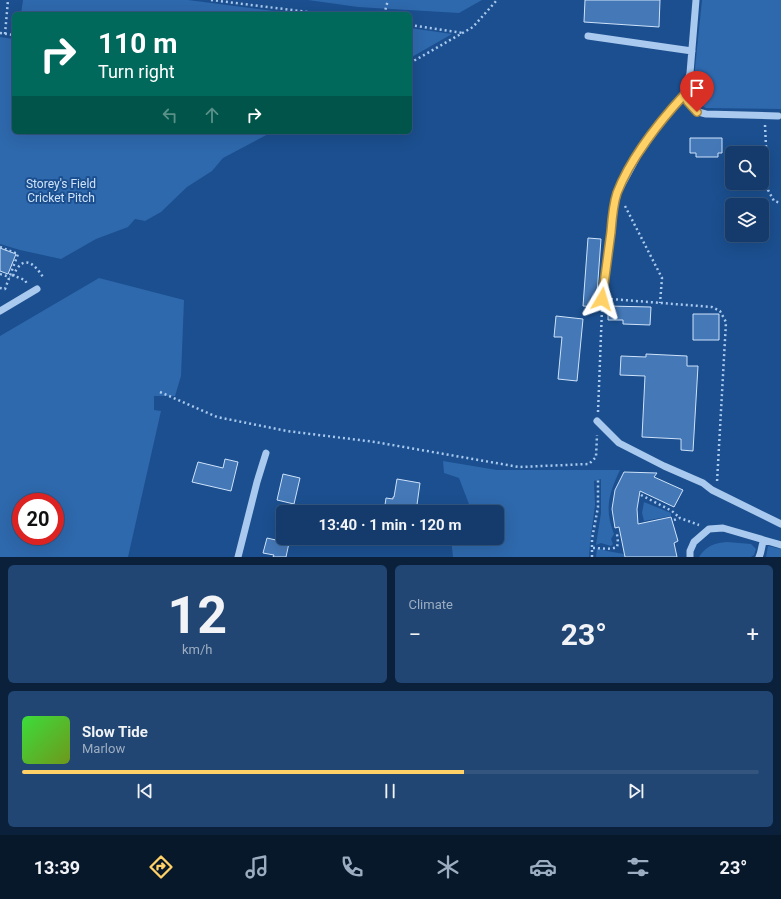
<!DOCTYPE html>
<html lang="en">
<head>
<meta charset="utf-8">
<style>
  :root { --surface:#143b6b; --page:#214673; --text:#f1f3f6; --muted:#9dadc1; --line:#33557e; --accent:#ffd166 }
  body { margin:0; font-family:Roboto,sans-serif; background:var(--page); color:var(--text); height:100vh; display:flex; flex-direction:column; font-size:15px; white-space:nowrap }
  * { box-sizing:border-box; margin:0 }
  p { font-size:13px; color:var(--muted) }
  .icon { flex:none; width:22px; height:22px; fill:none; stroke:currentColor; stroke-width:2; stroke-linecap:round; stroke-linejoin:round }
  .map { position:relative; height:557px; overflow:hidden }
  .details { display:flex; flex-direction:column; gap:8px; padding:8px; background:#0b203b; flex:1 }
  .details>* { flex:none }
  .banner { position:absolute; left:12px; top:12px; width:400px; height:122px; border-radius:6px; box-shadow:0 4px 16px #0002,0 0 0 1px var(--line); background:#00695c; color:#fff; overflow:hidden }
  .buttons { position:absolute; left:725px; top:146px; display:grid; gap:8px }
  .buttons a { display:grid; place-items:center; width:44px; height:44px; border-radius:6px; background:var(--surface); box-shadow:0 4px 16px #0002,0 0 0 1px var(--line); font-size:20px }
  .speed { position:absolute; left:12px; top:493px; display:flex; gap:8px; font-size:20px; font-weight:700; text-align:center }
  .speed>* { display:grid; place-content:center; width:52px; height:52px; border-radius:50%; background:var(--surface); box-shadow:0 4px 16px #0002,0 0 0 1px var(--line); line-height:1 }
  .speed .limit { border:6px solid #d22; background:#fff; color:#111 }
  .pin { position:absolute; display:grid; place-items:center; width:34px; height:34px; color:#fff; margin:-41px -17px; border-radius:50% 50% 50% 0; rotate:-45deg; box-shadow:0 0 4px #0007 }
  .pin .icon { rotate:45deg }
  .me { position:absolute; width:44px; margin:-22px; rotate:7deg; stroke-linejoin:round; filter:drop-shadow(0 0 3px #0008) }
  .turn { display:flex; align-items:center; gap:14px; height:84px; padding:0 20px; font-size:18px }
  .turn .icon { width:52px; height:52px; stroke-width:2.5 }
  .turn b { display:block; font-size:28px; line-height:34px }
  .lanes { display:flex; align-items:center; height:38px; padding:0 20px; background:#0003; justify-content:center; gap:20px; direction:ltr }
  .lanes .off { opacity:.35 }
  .big { font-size:30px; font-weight:700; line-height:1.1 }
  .details .card { flex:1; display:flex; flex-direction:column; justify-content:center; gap:6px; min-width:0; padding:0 14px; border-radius:6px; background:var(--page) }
  .details .dial { align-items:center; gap:0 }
  .dial b { font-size:52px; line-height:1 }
  .song { display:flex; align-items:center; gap:12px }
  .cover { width:48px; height:48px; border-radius:6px; background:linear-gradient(135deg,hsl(120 70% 55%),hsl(80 70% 35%)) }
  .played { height:4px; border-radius:2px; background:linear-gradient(90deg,var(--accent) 60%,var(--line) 60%) }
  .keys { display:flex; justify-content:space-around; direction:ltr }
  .heat { display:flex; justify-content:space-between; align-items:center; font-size:22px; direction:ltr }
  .details .tiles { flex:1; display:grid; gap:8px; grid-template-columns:1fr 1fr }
  .card:last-child { grid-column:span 2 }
  .trip { position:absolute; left:276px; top:505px; width:228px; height:40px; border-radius:6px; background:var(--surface); box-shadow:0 4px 16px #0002,0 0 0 1px var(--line); font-weight:700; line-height:40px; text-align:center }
  .dock { display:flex; height:64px; justify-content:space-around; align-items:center; background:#08182b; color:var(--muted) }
  .dock .icon { width:28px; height:28px }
  .dock .active { color:var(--accent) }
  .dock b { font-size:18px; color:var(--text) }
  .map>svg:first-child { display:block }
</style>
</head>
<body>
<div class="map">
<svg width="781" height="557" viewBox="0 0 781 557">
  <rect width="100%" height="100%" fill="#1b4f8f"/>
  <path fill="#2e69ad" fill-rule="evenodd" d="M23,0h165l109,14h-276z
    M308,0h174l-23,13 -101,-6z
    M702,0h79v109l-75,-1 -9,-5 -4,-15z
    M410,28l42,6 -42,24z
    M0,37l14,2v93h258l-49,26 -11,13 -25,16 -26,25 -16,9 -10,-2 -7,8 -32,12 -35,20 -41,-9 -20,-6z
    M99,278l85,22 -3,76 -6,20h-21v14l7,1 -33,146h-128v-221zM21,502h34v34h-34z
    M443,461l54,9h123c-11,23 -16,39 -6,64l-3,5 2,5 -2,2 -10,-3 -5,2 5,-32v-34l-7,2 1,24 -5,38 -1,14h-136l-2,-19h46v-26h-25l-13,-34 -15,-5z
    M644,502l27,11v3l-27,5 -2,-8z
    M727,542l24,2 5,5 -2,6 -3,2h-52c7,-11 15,-14 28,-15z
    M768,546l13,3v8h-15z
    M597,548l10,3 17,3 2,3h-30z"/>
  <path fill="#4478b7" stroke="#cfe3fa" d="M585,0h75l-1,27 -75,-5z
    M690,138h32v15h-4v4h-22v-4h-6z
    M588,238l13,1 -5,68 -13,-1z
    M0,248l16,6 -8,20 -8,-3z
    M608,306l43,1 -1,18 -27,-1v-4h-15z
    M693,314h26v26h-26z
    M556,316l27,3 -6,62 -19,-2 4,-42h-8z
    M646,354l41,2v10h11l-5,85 -12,-1v-11l-39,-2 3,-61 -25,-1 1,-19 25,1z
    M225,459l13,3 -7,29 -39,-9 6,-20 25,6z
    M624,472l33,1 -3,4 29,13 -9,17 -34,-16 -3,18 1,15 33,-7 7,24 -4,2 3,14h-52l-6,-30 -4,1 -3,-19 3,-19z
    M283,474l17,4 -6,26 -17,-4z
    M397,479l23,4 -4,29h-32l2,-14 7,1v-2h1z
    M267,538l22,5 -3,14h-13l1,-2 -11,-2z"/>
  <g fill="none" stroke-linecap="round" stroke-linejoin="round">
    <path stroke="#a9c9ee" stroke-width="2.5" stroke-dasharray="2 3" stroke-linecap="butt" d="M211,0l113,14
      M383,14l2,-3 3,-11
      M410,25l53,8
      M0,33l14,2
      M5,34l3,-34
      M410,63l63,-36 24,-27
      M765,125l3,65 6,11 7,2
      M625,206l37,72 -2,25
      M0,247l18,7 -13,35 -5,-1
      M0,274l10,3
      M12,275l13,5 2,4
      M13,276c10,-22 20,-14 30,1
      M611,299l101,8 8,4 6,11 -9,160
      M160,392l57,25 70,14 88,11 144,25 70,-3 7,-7 1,-22
      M598,412l4,-103
      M641,495l31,16 8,7
      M674,520l6,-2 19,7
      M593,548c8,0 16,2 24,-1l1,-5 -1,-8
      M592,557v-18l6,-32v-27"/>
    <path stroke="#a9c9ee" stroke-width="7" d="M588,36l104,15
      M684,95c6,12 9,16 22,19l72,2
      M602,299l11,-88 5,-19 20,-37 29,-41 17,-19 6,-22 6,-73
      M0,311l37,-22
      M597,421l22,22 45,23 39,17 9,7 69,34
      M764,540l17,5
      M238,557l19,-75 9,-29
      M690,557v-6l4,-9 15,-13 14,-1 41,12c-3,6 -2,11 -5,17"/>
  </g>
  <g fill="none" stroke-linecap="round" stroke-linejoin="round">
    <defs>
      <path id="route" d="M602,299c3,-23 6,-45 9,-67 1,-13 2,-27 6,-39 13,-34 43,-72 67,-98l4,7 9,10"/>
    </defs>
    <use href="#route" stroke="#a68842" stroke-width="10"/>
    <use href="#route" stroke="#ffd166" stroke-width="7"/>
  </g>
  <g text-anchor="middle" stroke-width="4" stroke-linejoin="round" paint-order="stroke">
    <g font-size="12" fill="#cfe3fa" stroke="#1b4f8f">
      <text x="61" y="188">Storey's Field<tspan x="61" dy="14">Cricket Pitch</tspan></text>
    </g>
  </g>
</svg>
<div class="buttons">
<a><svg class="icon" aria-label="search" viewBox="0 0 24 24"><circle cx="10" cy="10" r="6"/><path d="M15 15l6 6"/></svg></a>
<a><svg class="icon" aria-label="layers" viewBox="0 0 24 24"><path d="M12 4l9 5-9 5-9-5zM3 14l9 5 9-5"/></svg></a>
</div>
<div class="speed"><div class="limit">20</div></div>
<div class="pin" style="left:697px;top:112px;background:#d93025"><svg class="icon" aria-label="arrive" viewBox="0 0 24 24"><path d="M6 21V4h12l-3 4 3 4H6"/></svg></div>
<svg class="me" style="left:602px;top:299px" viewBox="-20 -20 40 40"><path d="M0-17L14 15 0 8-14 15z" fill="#ffd166" stroke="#fff" stroke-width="4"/></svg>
<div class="trip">13:40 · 1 min · 120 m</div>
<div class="banner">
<div class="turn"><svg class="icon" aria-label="right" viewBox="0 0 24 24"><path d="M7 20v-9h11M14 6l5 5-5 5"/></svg><div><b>110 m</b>Turn right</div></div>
<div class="lanes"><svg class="icon off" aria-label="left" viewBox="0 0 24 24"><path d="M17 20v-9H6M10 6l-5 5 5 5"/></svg><svg class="icon off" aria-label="ahead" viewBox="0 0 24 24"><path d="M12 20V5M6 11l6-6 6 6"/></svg><svg class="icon" aria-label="right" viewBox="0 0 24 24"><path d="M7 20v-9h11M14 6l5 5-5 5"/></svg></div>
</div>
</div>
<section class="details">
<div class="tiles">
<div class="card dial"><b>12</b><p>km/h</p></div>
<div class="card"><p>Climate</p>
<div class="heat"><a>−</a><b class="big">23°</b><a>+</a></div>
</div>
<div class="card">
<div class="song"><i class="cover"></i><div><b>Slow Tide</b><p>Marlow</p></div></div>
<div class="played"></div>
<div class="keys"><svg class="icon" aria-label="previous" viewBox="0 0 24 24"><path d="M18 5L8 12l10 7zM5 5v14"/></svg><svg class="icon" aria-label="pause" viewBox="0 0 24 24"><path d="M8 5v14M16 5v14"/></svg><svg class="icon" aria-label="next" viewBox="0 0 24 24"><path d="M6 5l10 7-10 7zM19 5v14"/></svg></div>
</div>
</div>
</section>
<nav class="dock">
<b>13:39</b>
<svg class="icon active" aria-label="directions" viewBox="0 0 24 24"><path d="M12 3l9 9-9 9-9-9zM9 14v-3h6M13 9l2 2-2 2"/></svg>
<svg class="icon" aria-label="music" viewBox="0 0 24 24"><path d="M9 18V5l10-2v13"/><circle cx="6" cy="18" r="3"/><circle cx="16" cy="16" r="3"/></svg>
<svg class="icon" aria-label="phone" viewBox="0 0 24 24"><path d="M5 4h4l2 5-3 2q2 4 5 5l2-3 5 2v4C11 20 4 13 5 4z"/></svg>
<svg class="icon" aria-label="climate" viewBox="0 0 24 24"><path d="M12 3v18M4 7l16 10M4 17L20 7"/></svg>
<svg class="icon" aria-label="car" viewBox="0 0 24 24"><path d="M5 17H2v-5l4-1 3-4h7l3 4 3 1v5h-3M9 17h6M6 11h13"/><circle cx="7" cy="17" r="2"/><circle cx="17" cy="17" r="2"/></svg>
<svg class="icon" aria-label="filters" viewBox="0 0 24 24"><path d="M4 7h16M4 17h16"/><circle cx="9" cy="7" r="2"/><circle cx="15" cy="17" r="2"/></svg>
<b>23°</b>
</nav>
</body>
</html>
